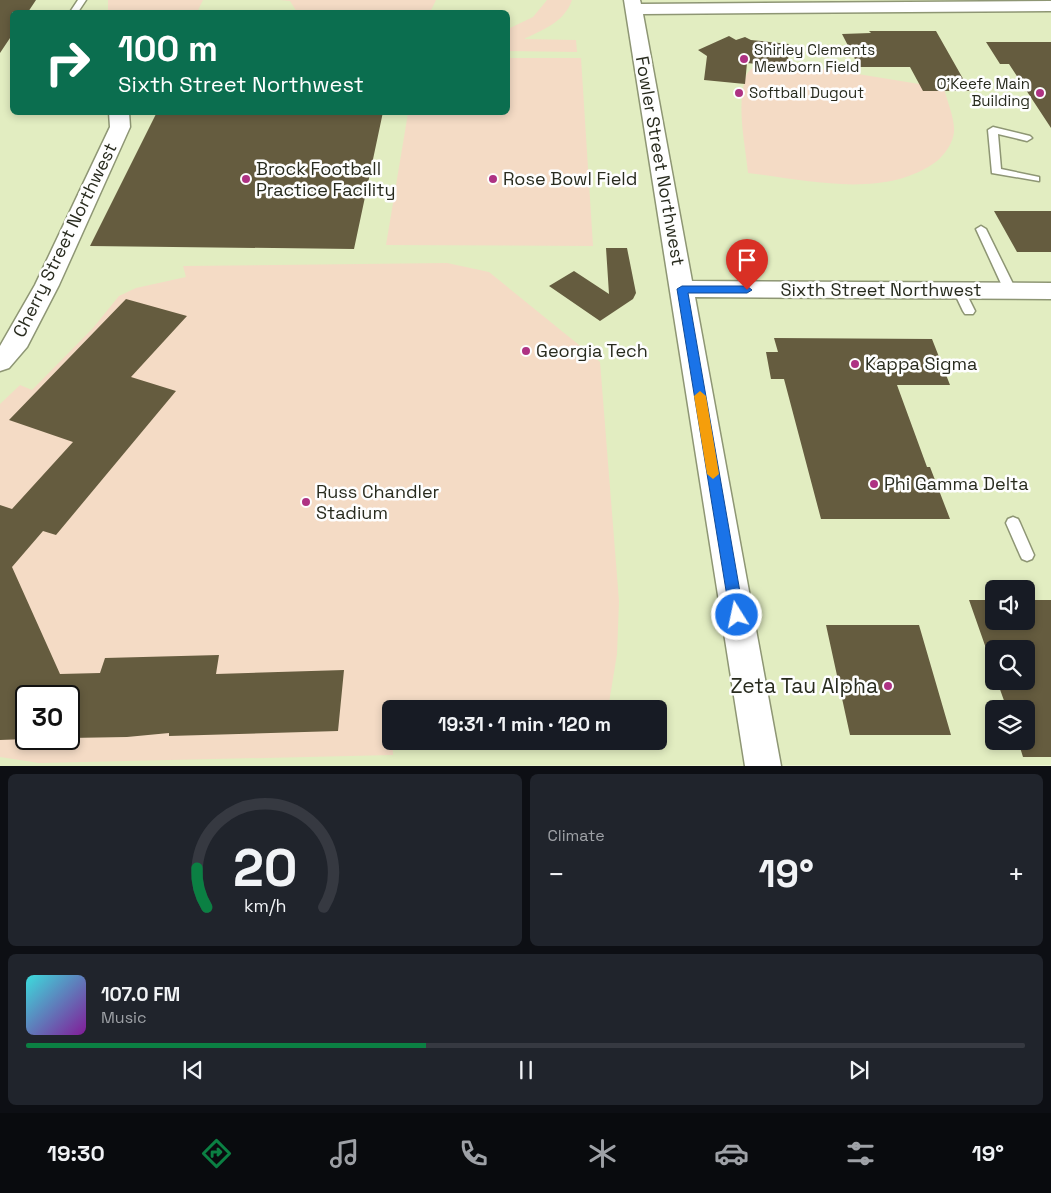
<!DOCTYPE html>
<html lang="en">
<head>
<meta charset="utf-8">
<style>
  :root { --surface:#171b24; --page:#20242c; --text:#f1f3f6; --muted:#9ea1a6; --line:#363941; --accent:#0b8043 }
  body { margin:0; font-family:"Space Grotesk",sans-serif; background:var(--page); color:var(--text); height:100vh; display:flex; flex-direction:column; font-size:19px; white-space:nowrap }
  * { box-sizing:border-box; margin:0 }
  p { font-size:16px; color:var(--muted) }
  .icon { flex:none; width:28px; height:28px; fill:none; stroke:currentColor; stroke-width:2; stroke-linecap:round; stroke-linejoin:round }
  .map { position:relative; height:766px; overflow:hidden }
  .details { display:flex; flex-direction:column; gap:8px; padding:8px; background:#0d0f14; flex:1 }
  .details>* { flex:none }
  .hud { position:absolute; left:10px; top:10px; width:500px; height:105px; border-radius:8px; box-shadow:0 2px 8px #0003; background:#0b6e4f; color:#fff; overflow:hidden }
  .buttons { position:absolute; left:985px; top:580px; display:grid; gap:10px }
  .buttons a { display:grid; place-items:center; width:50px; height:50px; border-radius:8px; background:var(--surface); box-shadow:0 2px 8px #0003; font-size:25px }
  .speed { position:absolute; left:15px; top:685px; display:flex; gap:10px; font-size:25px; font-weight:700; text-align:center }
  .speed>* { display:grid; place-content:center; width:65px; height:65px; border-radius:50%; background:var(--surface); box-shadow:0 2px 8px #0003; line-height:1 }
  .speed .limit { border:2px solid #111; border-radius:8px; background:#fff; color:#111 }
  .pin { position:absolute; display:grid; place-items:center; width:42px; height:42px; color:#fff; margin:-51px -21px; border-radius:50% 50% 50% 0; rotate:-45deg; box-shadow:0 0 5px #0007 }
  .pin .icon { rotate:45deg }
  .me { position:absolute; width:55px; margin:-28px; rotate:350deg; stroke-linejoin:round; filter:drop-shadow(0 0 4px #0008) }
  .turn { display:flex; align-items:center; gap:18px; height:105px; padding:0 25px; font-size:22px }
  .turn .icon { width:65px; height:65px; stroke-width:2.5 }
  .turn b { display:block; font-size:35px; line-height:42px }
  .big { font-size:38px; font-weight:700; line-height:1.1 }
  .details .card { flex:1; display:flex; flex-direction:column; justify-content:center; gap:8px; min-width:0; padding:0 18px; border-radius:8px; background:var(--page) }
  .details .dial { align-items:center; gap:0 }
  .dial svg { height:130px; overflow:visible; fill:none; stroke:var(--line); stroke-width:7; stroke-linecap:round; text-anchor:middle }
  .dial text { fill:var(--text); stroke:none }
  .song { display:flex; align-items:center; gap:15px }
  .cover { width:60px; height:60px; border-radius:8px; background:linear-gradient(135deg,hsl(180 70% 55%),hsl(290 70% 35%)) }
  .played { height:5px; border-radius:2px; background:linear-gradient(90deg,var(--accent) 40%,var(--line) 40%) }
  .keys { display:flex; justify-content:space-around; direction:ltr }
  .heat { display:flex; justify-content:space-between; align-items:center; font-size:28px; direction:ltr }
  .details .tiles { flex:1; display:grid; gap:8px; grid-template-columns:1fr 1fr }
  .card:last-child { grid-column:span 2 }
  .trip { position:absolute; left:382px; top:700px; width:285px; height:50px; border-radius:8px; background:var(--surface); box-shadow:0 2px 8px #0003; font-weight:700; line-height:50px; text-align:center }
  .tab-bar { display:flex; height:80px; justify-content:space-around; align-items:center; background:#090b0e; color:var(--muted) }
  .tab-bar .icon { width:35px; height:35px }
  .tab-bar .selected { color:var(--accent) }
  .tab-bar b { font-size:22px; color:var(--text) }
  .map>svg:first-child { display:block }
</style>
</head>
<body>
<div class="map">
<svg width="1051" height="766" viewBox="0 0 1051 766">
  <rect width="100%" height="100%" fill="#eef6d2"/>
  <path fill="#e2edc1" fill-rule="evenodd" d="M0,0h1051v765l-1051,1zM12,12h496v100h-496zM994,589h32v32h-32zM994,649h32v32h-32zM26,696h43v43h-43zM391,709h268v32h-268zM994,709h32v32h-32z"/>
  <path fill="#f4dbc5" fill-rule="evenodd" d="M108,0h95l-6,12h-89z
    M280,0h156l-6,12h-133l-7,-11z
    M547,0h25c-8,23 -30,30 -48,39l52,1 1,12 -69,-1v-22l25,-12z
    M508,58h73l12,188 -207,-1 22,-132 100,-1z
    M761,64l78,7 105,17c3,13 11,31 10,44 -1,11 -9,22 -17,29 -52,39 -130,19 -189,12 -3,-31 -12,-67 -2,-97 3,-7 9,-10 15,-12z
    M447,263l42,9 111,90 19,239 -2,53 -9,55h-217l2,46 -354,8 -39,-6v-353l20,-19 12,5 61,-62 26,-32 17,-8 50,-11 -3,-11zM26,696h43v43h-43z"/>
  <path fill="#655c3f" d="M0,0h36l-8,12h-16v23l-12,18z
    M869,31h67l34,60h-47l-13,-24h-51l-17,-33 29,-1z
    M729,36l7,4 9,-3 6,3 38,4 -1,23 -41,-4 -2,21 -41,-4 3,-24 -9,-6z
    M986,42h65v86l-42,-64h-9z
    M157,112h226l-29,137 -264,-3z
    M994,211h57v41h-34z
    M606,248h21l9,45 -3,6 -33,22 -51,-35 25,-15 35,23z
    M126,299l61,17 -56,61 45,14 -120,144 -13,-4 -31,36 48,107 40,-1 5,-15 114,-3 -3,19 128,-4 -6,61 -169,5v-3l-42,4 -58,1v-42h-43v43l-26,1v-235l12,4 61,-67 -64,-22z
    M774,338l158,1 18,46h-53l30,82h3l20,52h-129l-37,-140h-13l-5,-27h12z
    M969,600h25v21h32v-21h25v157h-28l-5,-16h8v-32h-19l-10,-28h29v-32h-32v22z
    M826,625h93l32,110h-101z"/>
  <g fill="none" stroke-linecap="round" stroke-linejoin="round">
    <defs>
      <path id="lane" d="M78,0h8l-8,12h-8z
        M993,127l37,9 2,2 -5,3 -29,-7 3,35 38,8v4l-47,-8 -4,-43z
        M981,226l5,3 30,61 -2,3 -4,1 -6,-4 -28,-61z
        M959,286l4,1 12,24 -2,3h-8l-2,-3 -10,-21z
        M1013,517l5,2 2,4 14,32 -2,4 -5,2 -5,-2 -2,-4 -14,-32 2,-4z"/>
      <path id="street" d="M624,0h16l1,4 410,-3v10h-2l-406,3 49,267 359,2v16l-356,-2 86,469h-36z
        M109,112h20l1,15 -71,158 -32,62 -18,21 -9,3v-25l35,-61 75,-158z"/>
    </defs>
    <use href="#lane" stroke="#8e9674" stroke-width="3"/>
    <use href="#street" stroke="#8e9674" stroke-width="3"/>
    <use href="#lane" fill="#fff" fill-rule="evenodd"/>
    <use href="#street" fill="#fff" fill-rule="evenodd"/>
  </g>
  <path fill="#1a73e8" stroke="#114b97" d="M682,286h65l5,4 -5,3h-59l56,322 -2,5 -5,1 -5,-1 -2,-5 -53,-326z"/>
  <path fill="#f59e0b" d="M700,391l6,5 13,78 -6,5 -6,-5 -13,-78z"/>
  <g fill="#ae3283" stroke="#fefefe" stroke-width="2">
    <circle cx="744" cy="59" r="5"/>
    <circle cx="739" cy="93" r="5"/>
    <circle cx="1040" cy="93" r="5"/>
    <circle cx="246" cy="179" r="5"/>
    <circle cx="493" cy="179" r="5"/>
    <circle cx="526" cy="351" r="5"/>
    <circle cx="855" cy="364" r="5"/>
    <circle cx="874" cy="484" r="5"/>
    <circle cx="306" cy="502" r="5"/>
    <circle cx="888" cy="686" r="5"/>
  </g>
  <g text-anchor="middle" stroke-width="5" stroke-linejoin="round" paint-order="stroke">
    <g font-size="15" fill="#282b1e" stroke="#fefefe" text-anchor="start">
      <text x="754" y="55">Shirley Clements<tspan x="754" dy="17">Mewborn Field</tspan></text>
      <text x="1030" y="89" text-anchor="end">O'Keefe Main<tspan x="1030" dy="17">Building</tspan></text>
      <text x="749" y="98">Softball Dugout</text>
    </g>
    <g font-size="18" fill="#282b1e" stroke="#fefefe">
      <text transform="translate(660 161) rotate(80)" y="6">Fowler Street Northwest</text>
      <text transform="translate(65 240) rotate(-64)" y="6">Cherry Street Northwest</text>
      <text x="881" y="296">Sixth Street Northwest</text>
    </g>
    <g font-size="18" fill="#282b1e" stroke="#fefefe" text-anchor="start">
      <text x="256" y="175">Brock Football<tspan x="256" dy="21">Practice Facility</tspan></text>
      <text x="503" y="185">Rose Bowl Field</text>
      <text x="536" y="357">Georgia Tech</text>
      <text x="865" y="370">Kappa Sigma</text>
      <text x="884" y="490">Phi Gamma Delta</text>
      <text x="316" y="498">Russ Chandler<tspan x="316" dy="21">Stadium</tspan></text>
    </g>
    <g font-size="21" fill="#282b1e" stroke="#fefefe" text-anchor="end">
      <text x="878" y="693">Zeta Tau Alpha</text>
    </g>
  </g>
</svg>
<div class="buttons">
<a><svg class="icon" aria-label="sound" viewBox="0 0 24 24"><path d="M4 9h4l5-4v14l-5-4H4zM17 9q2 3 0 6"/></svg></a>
<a><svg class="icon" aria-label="search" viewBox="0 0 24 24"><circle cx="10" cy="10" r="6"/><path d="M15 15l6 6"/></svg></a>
<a><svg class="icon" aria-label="layers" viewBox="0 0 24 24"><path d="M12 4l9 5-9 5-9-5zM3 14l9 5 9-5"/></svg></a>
</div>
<div class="speed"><div class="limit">30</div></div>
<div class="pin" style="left:747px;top:290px;background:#d93025"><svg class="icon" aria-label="arrive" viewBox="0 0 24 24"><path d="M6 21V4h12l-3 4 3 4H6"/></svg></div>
<svg class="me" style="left:737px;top:615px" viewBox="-20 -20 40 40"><circle r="17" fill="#1a73e8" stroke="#fff" stroke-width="3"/><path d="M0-11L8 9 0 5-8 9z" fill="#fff"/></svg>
<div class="trip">19:31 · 1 min · 120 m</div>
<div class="hud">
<div class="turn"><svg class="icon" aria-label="right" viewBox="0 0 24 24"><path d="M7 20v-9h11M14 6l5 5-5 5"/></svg><div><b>100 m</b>Sixth Street Northwest</div></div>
</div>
</div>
<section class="details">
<div class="tiles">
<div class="card dial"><svg viewBox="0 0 100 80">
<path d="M14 69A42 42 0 1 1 86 69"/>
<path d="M14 69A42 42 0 0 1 8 45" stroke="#0b8043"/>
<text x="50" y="56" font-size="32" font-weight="700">20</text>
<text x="50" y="72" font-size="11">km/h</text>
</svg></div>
<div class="card"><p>Climate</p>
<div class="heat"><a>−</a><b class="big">19°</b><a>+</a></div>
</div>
<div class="card">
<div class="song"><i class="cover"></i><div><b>107.0 FM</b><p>Music</p></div></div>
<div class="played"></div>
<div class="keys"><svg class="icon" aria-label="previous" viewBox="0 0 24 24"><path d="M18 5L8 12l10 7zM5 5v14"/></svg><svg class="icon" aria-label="pause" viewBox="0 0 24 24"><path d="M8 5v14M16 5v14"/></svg><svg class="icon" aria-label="next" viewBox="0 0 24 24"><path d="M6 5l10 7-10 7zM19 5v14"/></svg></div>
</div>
</div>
</section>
<nav class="tab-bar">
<b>19:30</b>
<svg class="icon selected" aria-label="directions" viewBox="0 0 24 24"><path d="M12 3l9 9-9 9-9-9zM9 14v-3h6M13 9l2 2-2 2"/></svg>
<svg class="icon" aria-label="music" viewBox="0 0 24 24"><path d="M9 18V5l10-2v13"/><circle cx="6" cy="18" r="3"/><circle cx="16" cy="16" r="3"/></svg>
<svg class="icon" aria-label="phone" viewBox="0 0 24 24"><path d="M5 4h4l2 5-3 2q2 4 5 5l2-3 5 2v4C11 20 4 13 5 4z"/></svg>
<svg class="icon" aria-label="climate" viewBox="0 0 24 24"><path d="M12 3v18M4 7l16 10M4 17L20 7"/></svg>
<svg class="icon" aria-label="car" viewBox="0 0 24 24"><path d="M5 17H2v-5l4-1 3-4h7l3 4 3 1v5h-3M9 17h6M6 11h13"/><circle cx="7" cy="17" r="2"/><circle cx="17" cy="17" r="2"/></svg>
<svg class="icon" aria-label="filters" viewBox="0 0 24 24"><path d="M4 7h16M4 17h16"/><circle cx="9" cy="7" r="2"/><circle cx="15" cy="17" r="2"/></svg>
<b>19°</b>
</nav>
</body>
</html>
